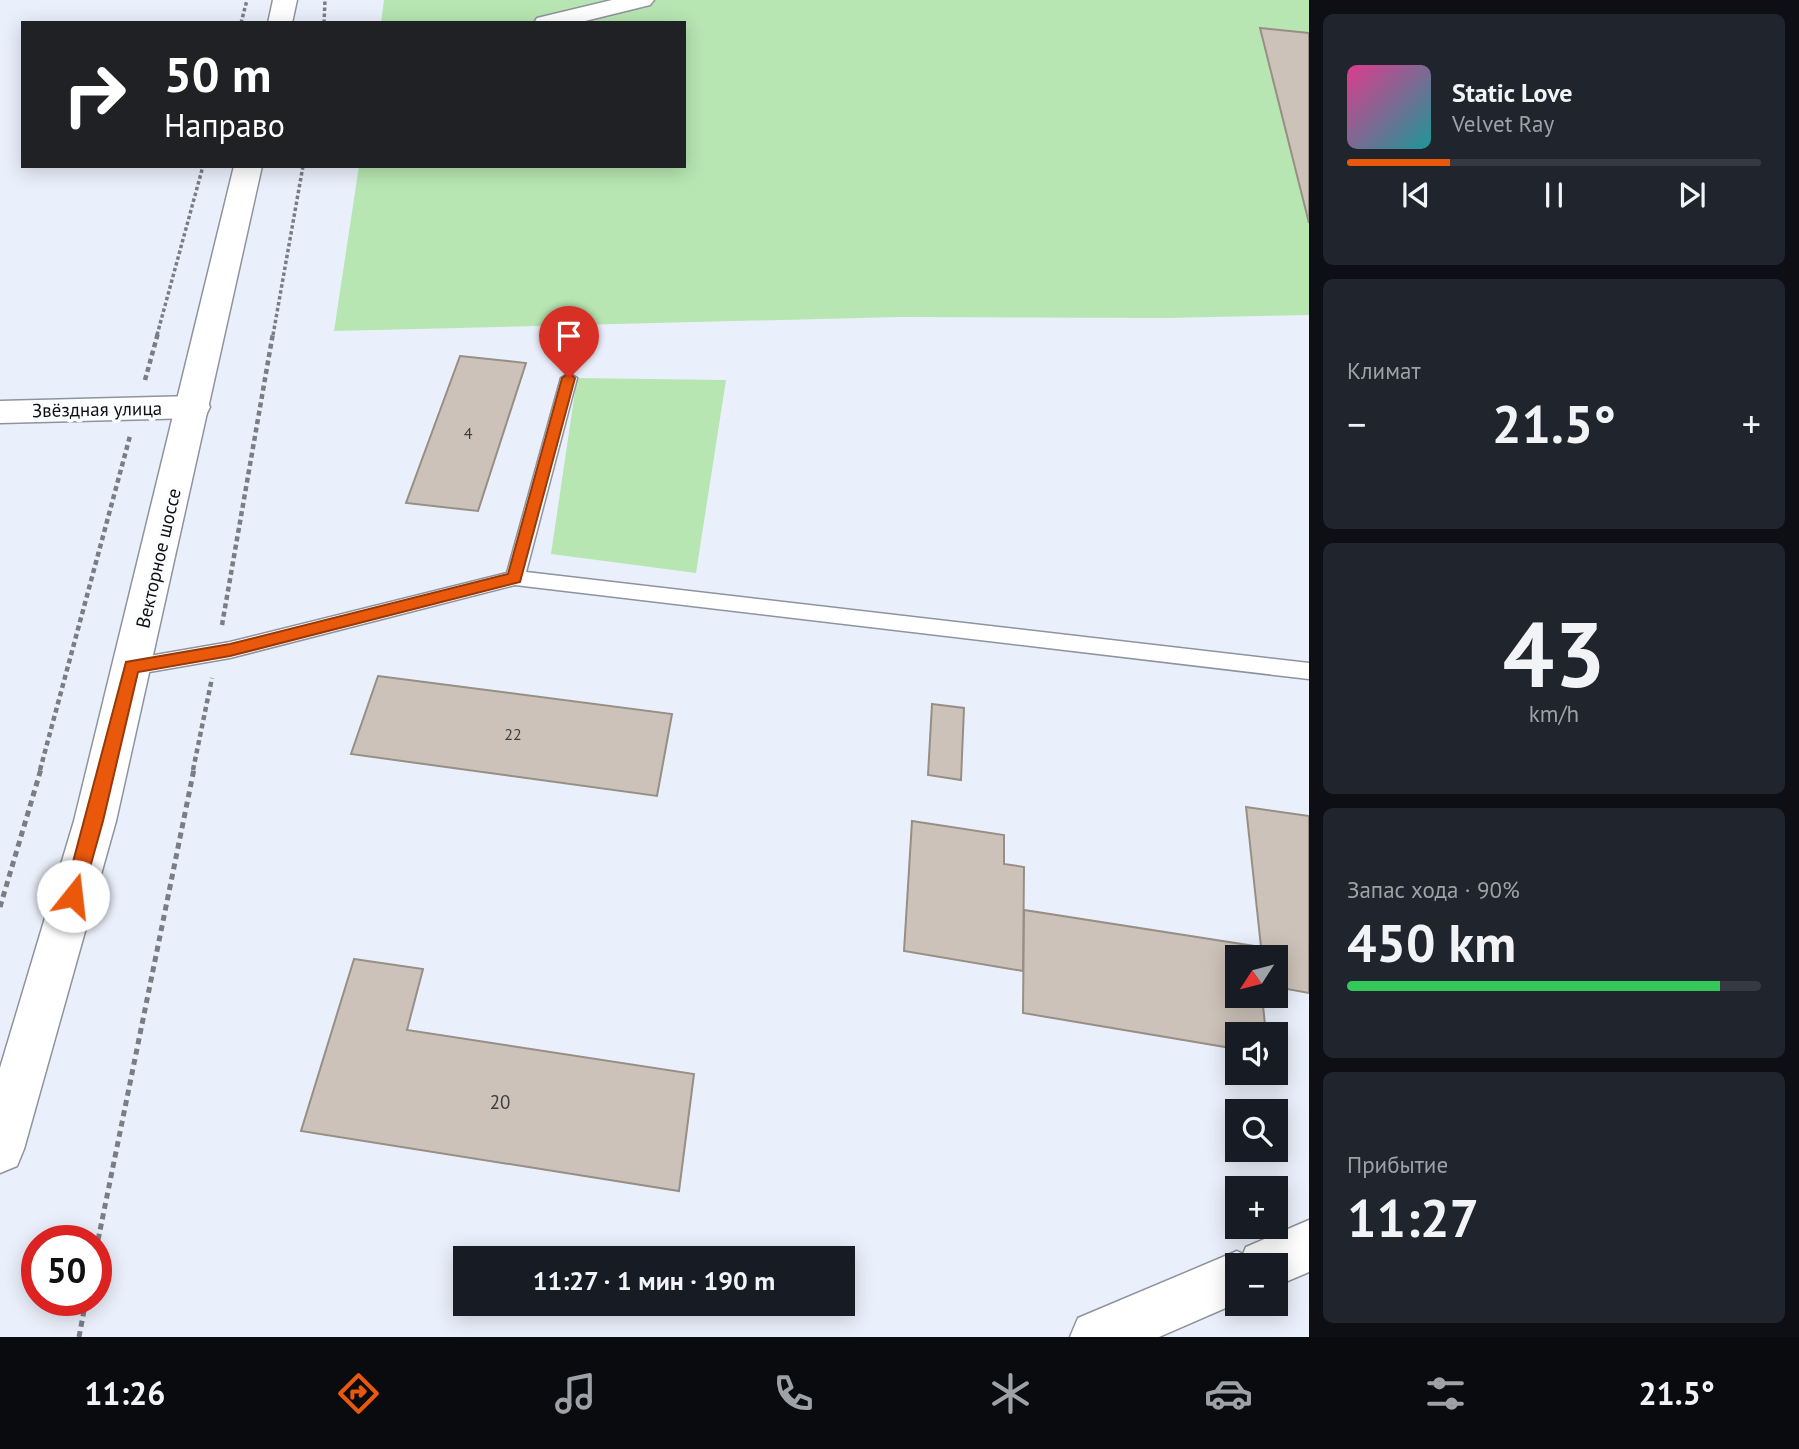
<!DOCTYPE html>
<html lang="ru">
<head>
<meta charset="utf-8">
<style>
  :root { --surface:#171b24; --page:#20242c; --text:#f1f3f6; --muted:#9ea1a6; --line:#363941; --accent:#ea580c }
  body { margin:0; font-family:"PT Sans",sans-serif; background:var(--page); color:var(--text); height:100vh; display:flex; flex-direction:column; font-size:26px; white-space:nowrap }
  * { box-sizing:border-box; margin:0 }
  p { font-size:23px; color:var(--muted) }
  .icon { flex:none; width:38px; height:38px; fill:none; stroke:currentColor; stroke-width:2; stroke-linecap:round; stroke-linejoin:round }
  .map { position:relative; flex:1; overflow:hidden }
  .panel { display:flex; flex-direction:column; gap:14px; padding:14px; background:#0d0f14; width:490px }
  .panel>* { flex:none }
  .banner { position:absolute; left:21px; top:21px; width:665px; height:147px; border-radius:0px; box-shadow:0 4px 18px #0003; background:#202124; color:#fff; overflow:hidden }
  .needle { width:46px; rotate:234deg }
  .controls { position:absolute; left:1225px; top:945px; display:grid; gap:14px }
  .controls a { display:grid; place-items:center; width:63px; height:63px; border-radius:0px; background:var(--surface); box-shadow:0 4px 18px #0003; font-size:35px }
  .speed { position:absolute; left:21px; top:1225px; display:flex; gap:14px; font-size:35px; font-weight:700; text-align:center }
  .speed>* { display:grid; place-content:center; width:91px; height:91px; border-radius:50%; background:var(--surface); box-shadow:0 4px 18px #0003; line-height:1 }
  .speed .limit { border:10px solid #d22; background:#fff; color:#111 }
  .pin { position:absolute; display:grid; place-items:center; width:60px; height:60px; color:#fff; margin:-72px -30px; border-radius:50% 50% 50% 0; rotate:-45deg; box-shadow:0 0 7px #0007 }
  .pin .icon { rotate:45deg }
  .me { position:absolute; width:77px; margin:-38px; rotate:16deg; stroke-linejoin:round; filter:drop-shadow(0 0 5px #0008) }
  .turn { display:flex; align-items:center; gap:24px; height:147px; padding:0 28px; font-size:32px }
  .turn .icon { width:91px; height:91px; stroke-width:2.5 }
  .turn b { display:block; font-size:49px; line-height:60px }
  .big { font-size:52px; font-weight:800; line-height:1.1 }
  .panel .card { flex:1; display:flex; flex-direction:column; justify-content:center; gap:10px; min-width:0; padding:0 24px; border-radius:10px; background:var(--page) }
  .panel .dial { align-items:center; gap:0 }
  .dial b { font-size:91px; line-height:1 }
  .song { display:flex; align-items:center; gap:21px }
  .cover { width:84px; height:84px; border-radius:10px; background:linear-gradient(135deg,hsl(330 70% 55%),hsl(180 70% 35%)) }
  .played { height:7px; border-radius:4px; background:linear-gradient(90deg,var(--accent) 25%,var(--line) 25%) }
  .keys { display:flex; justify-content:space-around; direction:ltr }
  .heat { display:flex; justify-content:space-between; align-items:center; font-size:38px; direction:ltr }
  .charge { height:10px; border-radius:5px; background:linear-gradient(90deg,#34c759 90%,var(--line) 0) }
  .trip { position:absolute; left:453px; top:1246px; width:402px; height:70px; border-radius:0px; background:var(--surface); box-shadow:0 4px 18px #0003; font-weight:800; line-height:70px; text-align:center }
  .tabs { display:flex; height:112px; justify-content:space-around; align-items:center; background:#090b0e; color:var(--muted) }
  .tabs .icon { width:49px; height:49px }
  .tabs .on { color:var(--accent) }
  .tabs b { font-size:32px; color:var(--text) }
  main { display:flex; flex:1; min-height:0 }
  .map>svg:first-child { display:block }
</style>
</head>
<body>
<main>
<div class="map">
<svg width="1309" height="1337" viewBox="0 0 1309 1337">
  <rect width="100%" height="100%" fill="#eaf0fb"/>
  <path fill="#b7e6b2" d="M384,0h925v315l-143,3 -266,-1 -566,14 25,-165h325v-143h-303z
    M577,378l149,2 -30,193 -145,-19z"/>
  <path fill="#ccc2b9" stroke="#978e85" stroke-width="2" d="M1260,28l49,5v190z
    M460,356l66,7 -48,148 -72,-8z
    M378,676l294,38 -15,82 -306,-42z
    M932,704l32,4 -3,72 -33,-5z
    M1246,807l63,9v177l-33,-6v-30h-39v39h25l4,38h-29v15l-214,-36 1,-103 237,37z
    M912,821l92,14v29l20,3 -1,104 -119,-20z
    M354,959l69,10 -16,61 287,44 -15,117 -378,-60z"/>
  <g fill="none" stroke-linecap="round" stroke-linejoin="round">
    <defs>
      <path id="service" d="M569,373l8,5 -51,194 783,91v16l-794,-94 -285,73 -98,17 -7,-3 -3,-5 3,-5 7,-3 98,-17 277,-69 54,-195z"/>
      <path id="minor" d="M612,0h42l-4,5 -73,18h-43l3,-5z
        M194,396l12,3 4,8 -4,8 -12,3 -194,5v-22z"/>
      <path id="secondary" d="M273,0h24l-5,23h-24z
        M234,166h28l-146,655 -92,328 -7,17 -17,7v-105l74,-247z
        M1309,1220v52l-33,14v-21h-39v38l-78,34h-89l8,-19 159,-67 6,3 3,-7z"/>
    </defs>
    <use href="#service" stroke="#8e939e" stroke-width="3"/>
    <use href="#minor" stroke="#8e939e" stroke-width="3"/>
    <use href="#secondary" stroke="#8e939e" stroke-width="3"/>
    <path stroke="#797d84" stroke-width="3.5" stroke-dasharray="3.5 2.5" stroke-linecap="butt" d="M241,23l6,-23
      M324,23l1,-23
      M157,335l46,-169
      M273,335l30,-169"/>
    <path stroke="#797d84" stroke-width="4.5" stroke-dasharray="5 3.5" stroke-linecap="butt" d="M145,380l13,-47
      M222,625l51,-292
      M40,770l90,-334
      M193,770l19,-92"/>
    <path stroke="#797d84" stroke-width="5" stroke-dasharray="6 4.5" stroke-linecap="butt" d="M0,907l41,-138
      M96,1250l98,-481
      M79,1337l7,-37"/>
    <use href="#service" fill="#fff" fill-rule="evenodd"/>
    <use href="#minor" fill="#fff" fill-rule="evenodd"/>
    <use href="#secondary" fill="#fff" fill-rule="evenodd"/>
  </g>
  <path fill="#ea580c" stroke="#983908" stroke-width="2" d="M569,373l6,5 -55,204 -290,74 -92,16 -35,149 -21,75 -3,6 -6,3 -6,-3 -3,-6 62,-234 104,-18 278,-70 54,-196z"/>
  <g text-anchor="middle" stroke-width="7" stroke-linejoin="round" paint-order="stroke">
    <g font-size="16" fill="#3e3c3c">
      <text x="468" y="439">4</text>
      <text x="513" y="740">22</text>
    </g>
    <g font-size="19" fill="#0e1013" stroke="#fcfdff">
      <text transform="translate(97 409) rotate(-1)" y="7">Звёздная улица</text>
      <text transform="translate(158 558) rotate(-77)" y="7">Векторное шоссе</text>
    </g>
    <g font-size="19" fill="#3e3c3c">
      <text x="500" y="1109">20</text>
    </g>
  </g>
</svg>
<div class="controls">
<a><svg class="needle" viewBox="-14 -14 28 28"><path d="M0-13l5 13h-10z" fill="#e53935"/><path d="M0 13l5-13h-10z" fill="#9ea1a6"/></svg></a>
<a><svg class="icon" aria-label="sound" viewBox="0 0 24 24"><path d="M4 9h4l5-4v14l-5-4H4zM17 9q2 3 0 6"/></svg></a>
<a><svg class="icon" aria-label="search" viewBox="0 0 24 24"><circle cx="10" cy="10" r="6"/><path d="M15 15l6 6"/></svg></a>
<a>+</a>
<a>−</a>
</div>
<div class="speed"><div class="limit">50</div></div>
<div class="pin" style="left:569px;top:378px;background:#d93025"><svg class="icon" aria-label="arrive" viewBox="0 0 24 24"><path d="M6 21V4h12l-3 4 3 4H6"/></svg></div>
<svg class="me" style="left:73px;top:896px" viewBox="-20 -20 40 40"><circle r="19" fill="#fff"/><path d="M0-13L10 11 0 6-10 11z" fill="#ea580c"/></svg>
<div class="trip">11:27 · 1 мин · 190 m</div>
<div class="banner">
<div class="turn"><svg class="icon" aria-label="right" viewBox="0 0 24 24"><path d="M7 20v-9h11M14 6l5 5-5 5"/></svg><div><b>50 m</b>Направо</div></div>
</div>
</div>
<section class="panel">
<div class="card">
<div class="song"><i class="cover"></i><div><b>Static Love</b><p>Velvet Ray</p></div></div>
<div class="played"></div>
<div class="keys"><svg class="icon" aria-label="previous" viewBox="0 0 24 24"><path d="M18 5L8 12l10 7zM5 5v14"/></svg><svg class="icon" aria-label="pause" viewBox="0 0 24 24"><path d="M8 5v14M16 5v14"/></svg><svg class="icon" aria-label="next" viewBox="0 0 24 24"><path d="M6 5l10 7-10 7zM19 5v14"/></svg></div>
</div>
<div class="card"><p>Климат</p>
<div class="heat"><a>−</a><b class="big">21.5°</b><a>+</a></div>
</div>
<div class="card dial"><b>43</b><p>km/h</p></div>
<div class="card"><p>Запас хода · 90%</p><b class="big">450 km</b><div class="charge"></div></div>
<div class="card"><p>Прибытие</p><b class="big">11:27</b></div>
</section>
</main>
<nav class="tabs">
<b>11:26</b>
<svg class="icon on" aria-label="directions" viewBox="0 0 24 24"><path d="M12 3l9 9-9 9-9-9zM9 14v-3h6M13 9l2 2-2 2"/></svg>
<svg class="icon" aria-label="music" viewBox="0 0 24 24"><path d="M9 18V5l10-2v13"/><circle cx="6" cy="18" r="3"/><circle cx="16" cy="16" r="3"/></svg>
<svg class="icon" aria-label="phone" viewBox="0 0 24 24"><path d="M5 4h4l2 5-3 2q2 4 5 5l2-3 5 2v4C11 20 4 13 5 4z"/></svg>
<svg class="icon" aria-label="climate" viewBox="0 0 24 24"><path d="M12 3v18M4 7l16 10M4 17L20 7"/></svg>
<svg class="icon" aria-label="car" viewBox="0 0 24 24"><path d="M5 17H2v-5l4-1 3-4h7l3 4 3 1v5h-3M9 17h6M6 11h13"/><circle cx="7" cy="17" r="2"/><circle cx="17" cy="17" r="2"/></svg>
<svg class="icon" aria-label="filters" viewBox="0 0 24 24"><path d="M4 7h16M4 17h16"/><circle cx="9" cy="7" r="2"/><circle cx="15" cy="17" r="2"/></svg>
<b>21.5°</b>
</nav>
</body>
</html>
